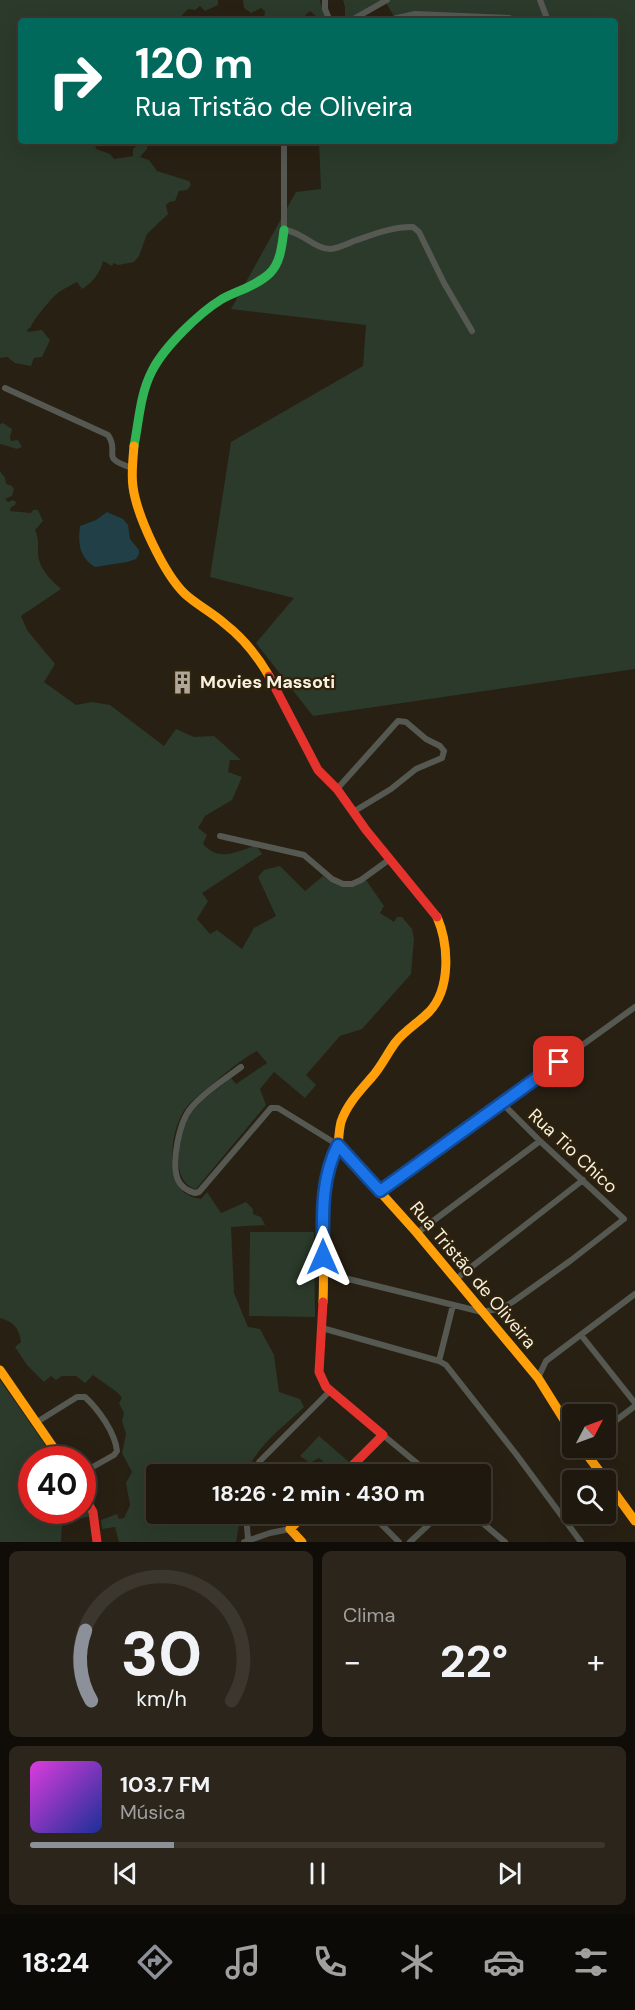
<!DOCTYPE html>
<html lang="pt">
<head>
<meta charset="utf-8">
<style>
  :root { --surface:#1e180e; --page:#2b251c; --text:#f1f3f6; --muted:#a1a09e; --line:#3c372e; --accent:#8c9099 }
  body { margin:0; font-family:"DM Sans",sans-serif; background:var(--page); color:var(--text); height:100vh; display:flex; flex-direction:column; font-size:22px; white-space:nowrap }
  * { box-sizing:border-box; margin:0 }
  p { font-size:20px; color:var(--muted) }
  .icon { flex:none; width:33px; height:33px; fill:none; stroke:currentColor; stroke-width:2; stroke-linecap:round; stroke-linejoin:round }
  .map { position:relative; height:1542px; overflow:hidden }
  .details { display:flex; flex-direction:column; gap:9px; padding:9px; background:#100d08; flex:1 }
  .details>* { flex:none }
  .guide { position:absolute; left:18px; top:18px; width:600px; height:126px; border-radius:6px; box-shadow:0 6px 24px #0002,0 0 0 2px var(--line); background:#00695c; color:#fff; overflow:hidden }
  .needle { width:39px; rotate:49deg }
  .fabs { position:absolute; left:562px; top:1404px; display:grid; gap:12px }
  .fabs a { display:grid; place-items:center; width:54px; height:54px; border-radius:6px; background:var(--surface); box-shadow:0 6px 24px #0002,0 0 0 2px var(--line); font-size:30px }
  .speed { position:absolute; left:18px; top:1446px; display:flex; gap:12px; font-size:30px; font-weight:700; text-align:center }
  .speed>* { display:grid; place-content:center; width:78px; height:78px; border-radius:50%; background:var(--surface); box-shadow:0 6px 24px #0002,0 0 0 2px var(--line); line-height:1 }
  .speed .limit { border:9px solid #d22; background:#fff; color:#111 }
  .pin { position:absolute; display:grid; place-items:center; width:51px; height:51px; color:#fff; margin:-26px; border-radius:12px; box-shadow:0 3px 9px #0006 }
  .me { position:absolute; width:66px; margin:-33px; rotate:0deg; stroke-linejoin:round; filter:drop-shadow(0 0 4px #0008) }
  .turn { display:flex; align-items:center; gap:21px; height:126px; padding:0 18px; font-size:27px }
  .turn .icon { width:78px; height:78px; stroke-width:2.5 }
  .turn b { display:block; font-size:42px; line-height:51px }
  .big { font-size:45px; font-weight:700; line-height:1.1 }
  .details .tile { flex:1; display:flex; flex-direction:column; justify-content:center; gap:9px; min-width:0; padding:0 21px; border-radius:9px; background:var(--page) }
  .details .dial { align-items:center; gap:0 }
  .dial svg { height:156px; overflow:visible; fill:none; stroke:var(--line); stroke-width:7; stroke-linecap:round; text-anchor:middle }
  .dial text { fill:var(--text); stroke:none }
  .song { display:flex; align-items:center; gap:18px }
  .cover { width:72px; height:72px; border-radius:9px; background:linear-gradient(135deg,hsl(300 70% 55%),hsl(230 70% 35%)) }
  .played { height:6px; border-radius:3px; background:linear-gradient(90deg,var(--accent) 25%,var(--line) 25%) }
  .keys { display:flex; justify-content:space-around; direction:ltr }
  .heat { display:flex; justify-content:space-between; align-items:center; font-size:33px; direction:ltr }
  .details .tiles { flex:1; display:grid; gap:9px; grid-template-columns:1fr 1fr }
  .tile:last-child { grid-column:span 2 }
  .trip { position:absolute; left:146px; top:1464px; width:345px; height:60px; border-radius:6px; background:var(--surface); box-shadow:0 6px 24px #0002,0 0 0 2px var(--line); font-weight:700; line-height:60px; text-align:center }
  .tabs { display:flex; height:96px; justify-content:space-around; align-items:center; background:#0c0a06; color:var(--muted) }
  .tabs .icon { width:42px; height:42px }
  .tabs .selected { color:var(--accent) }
  .tabs b { font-size:27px; color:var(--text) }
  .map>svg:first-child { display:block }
</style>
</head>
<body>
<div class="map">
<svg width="635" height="1542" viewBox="0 0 635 1542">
  <rect width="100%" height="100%" fill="#282013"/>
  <path fill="#2b3a2b" d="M0,0h218v5l-13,6 -5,-5 -5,4 -7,-1 -11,12h-156v120h73l2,8 14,5 4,5 19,-3v-7l9,-8h6l-1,8 -7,8 9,3 8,11 32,10 2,4 -4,5 -8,1 -4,10 -6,1 -3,3 2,9 -21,20 -8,22 -5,6 -16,3 -4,-2 -2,3 -9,-5c-2,11 -11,22 -21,28l-5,-7c-6,3 -12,6 -18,10 -7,5 -26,28 -28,35l-4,3 1,2 14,-2 8,10 -8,17 -8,1 -3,8 -16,-3 -8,-6 -7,1z
    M243,0h77l2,8 6,13h-6l-12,-10 -11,10h-32l-3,-3 1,-7 -4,-3 -10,5 -7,-5z
    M343,0h40l-36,21h-2v-14z
    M384,0h251v669l-322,47 -57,-73 38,-45 -84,-21 21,-135 132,-76 3,-41 -135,-16 65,-117 25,-3 -2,-48h296v-120h-218z
    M3,423l9,6 -2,8 1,4 7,-1 4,7 -5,2 -17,-5v-20z
    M0,471l5,7 1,6 6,2 2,3 -2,7 -7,3 3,3 5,-2 3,2 -1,3 -4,2 -1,4 21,2 2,-3h5l5,11 -8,9c4,8 3,15 3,24 1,15 13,26 23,35l-40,27 6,14 28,34 -11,18 32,23 16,-3 18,3 54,41 12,-17 18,8 20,-1 27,24h-11l-2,12 14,5 -10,23 -27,16 -7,12 9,7 -4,9c16,18 34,8 53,1l6,9 -60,39 6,8 -11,18 13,15 7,-4 25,19 12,-21 22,-12 -18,-39 6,-7 16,-4 25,25 18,-15c18,13 22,10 43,4l18,26 -4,7 14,9 3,-5h5l10,12 2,10 -3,35 -49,55 -22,7 -34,39 10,10 -11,13 -31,-26 -14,17 6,16 -70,84c-28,-7 -17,-58 -5,-76 10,-13 27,-24 40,-35l5,6 31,-21 -10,-12c-15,8 -28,19 -41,30 -10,9 -23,17 -31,28 -12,18 -15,44 -11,64 3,16 11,24 27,26l6,-7 14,21 25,-11 7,7v5l8,3 4,8 -34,2 3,66 14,34 12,2 14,26 5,37 21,7 4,8c-19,19 -50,40 -57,67h-91v40h85l-5,28h-117l-4,-15 -13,2 -1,-9 16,-6 2,5 5,-1 6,-13 -4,-22 6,-11 -10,-19 4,-19 -4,-13 2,-8 -5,-10 3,-5 -4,-5 -25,-18 -8,8 -9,-7h-14l-6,4 -5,-4 -7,6 -17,-17 -12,-18 6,-5c-2,-14 -7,-20 -21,-24z
    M250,1232h64l1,85 -66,-1z
    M0,1380l55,79 -23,1v50h50l1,-10 8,16 -29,7 -1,19h-61z
    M319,1436l30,26 -11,12 -19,-16 -9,5 -10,-7z"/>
  <path fill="#203f46" d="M107,512l16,7 5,6 2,14 9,11v4l-3,5 -9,3 -32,5c-16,-10 -17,-24 -15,-41l16,-6z"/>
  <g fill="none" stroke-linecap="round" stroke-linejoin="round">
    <path stroke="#565852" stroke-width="6" d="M325,0v9l5,12
      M540,0l8,21
      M350,21l37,-21
      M384,21l31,-7 94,4 7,3
      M284,141v89c17,1 32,20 47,19 8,-1 16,-5 23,-8 18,-6 40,-15 59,-14l6,5 25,51 28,48
      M5,388l103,47c13,19 -10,22 24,33
      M337,789l61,-68 8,1 20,17 14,7 4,5 -2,7 -26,11 -25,20 -38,23
      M220,836l84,19 28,24 11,5h9l9,-4 29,-21
      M241,1067c-17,13 -37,25 -50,41 -12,14 -20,55 -13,72 3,7 10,11 17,13l4,-1 72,-84h7l60,37
      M380,1191l255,-184
      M417,1233l123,-92
      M324,1273l158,39 21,-4 11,-7 56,-40 54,-42 -84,-78 -38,-38
      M456,1279l127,-99
      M322,1328l117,33 7,4 70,89 65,88
      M581,1335l54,68
      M439,1361l14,-56
      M538,1378l8,-17 89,-67
      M37,1422l40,-25h8c13,12 30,35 32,54l-3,4 -32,18
      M606,1428l29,-22
      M383,1435l47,39
      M251,1474l9,-13 71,-71
      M246,1514l2,25
      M371,1514l28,28
      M472,1514l33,28
      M244,1542l26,-9 20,-4
      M410,1542l30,-28"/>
    <path stroke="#30b455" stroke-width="9" d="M134,446c5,-25 6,-52 18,-75 12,-24 47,-58 70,-72 15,-8 36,-14 48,-26 11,-11 12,-29 14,-43"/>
    <path stroke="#ff9f0a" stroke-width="9" d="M134,446c-1,14 -3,28 -1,41 4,29 31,87 52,107 12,11 28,19 40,30 18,14 33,33 44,52
      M338,1145l79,88 121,145 35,56
      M323,1302c2,-42 -3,-86 4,-128 2,-10 9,-19 11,-29 1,-8 1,-15 3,-23 6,-18 19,-31 31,-45 9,-10 15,-23 23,-34 9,-12 23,-20 34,-31 22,-23 20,-67 8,-95
      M0,1370l62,90
      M582,1448l24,32
      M606,1481l29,40
      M302,1542l-12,-13 15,-15"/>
    <path stroke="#e5322d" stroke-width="9" d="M269,676l49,94 19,19 29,41 71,87
      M323,1302l-4,70 7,15 57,48 -39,39
      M82,1493l11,19 4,30"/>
  </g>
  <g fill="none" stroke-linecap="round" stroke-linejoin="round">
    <defs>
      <path id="route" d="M323,1257c0,-38 -3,-77 15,-112l42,46 179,-129"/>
    </defs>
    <use href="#route" stroke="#114b97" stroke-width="15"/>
    <use href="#route" stroke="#1a73e8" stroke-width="10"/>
  </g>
  <defs>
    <symbol id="building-bare" viewBox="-9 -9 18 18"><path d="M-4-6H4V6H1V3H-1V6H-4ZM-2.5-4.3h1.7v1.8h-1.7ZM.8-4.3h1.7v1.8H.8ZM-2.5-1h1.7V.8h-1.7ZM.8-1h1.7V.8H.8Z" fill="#afa799" stroke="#30230b" stroke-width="2.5" paint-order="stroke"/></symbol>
  </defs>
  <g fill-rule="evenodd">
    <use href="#building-bare" x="166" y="666" width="33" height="33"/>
  </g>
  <g text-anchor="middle" stroke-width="4.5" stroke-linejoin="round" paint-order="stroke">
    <g font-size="18" font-weight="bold" fill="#f8f0e1" stroke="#30230b" text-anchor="start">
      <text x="200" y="688">Movies Massoti</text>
    </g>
    <g font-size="18" fill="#f8f0e1" stroke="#30230b">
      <text transform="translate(573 1151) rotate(43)" y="6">Rua Tio Chico</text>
      <text transform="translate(473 1275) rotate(50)" y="6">Rua Tristão de Oliveira</text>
    </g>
  </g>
</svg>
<div class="fabs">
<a><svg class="needle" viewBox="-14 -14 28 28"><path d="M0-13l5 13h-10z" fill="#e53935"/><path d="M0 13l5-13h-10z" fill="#a1a09e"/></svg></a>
<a><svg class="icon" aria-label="search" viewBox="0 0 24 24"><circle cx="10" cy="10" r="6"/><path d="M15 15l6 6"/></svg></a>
</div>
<div class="speed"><div class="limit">40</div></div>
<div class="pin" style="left:559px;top:1062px;background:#d93025"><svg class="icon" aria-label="arrive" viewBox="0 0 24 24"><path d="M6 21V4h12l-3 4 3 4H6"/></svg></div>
<svg class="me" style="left:323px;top:1257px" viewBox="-20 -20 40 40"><path d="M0-17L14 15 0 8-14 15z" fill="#1a73e8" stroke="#fff" stroke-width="4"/></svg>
<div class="trip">18:26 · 2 min · 430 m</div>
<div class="guide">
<div class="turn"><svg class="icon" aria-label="right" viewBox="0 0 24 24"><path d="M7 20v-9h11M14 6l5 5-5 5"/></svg><div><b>120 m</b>Rua Tristão de Oliveira</div></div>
</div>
</div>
<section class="details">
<div class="tiles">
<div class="tile dial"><svg viewBox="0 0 100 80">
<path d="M14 69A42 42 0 1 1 86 69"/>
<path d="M14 69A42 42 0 0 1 11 33" stroke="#8c9099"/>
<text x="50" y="56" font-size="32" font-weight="700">30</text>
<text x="50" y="72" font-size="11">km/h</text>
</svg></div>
<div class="tile"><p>Clima</p>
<div class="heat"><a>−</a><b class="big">22°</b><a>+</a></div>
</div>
<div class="tile">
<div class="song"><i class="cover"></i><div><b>103.7 FM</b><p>Música</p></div></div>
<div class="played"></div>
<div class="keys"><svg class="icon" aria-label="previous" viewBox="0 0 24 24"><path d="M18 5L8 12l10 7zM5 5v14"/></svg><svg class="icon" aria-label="pause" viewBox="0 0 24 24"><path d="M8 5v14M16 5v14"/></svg><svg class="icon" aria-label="next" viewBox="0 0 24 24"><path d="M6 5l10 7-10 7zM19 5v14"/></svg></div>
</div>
</div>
</section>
<nav class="tabs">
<b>18:24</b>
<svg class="icon selected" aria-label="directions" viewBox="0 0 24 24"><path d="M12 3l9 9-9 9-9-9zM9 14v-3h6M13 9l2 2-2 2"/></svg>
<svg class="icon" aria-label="music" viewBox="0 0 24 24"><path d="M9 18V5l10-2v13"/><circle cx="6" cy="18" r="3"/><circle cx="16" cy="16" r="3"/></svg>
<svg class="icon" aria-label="phone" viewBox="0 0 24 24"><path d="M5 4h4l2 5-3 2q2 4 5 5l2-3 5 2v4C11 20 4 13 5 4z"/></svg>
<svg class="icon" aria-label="climate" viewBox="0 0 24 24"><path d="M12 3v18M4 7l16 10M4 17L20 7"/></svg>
<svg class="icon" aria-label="car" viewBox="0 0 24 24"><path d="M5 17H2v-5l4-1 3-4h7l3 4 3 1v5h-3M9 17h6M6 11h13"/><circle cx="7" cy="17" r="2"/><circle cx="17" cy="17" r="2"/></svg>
<svg class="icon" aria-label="filters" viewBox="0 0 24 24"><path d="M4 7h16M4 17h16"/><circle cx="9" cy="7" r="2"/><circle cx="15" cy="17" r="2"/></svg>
</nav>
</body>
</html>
